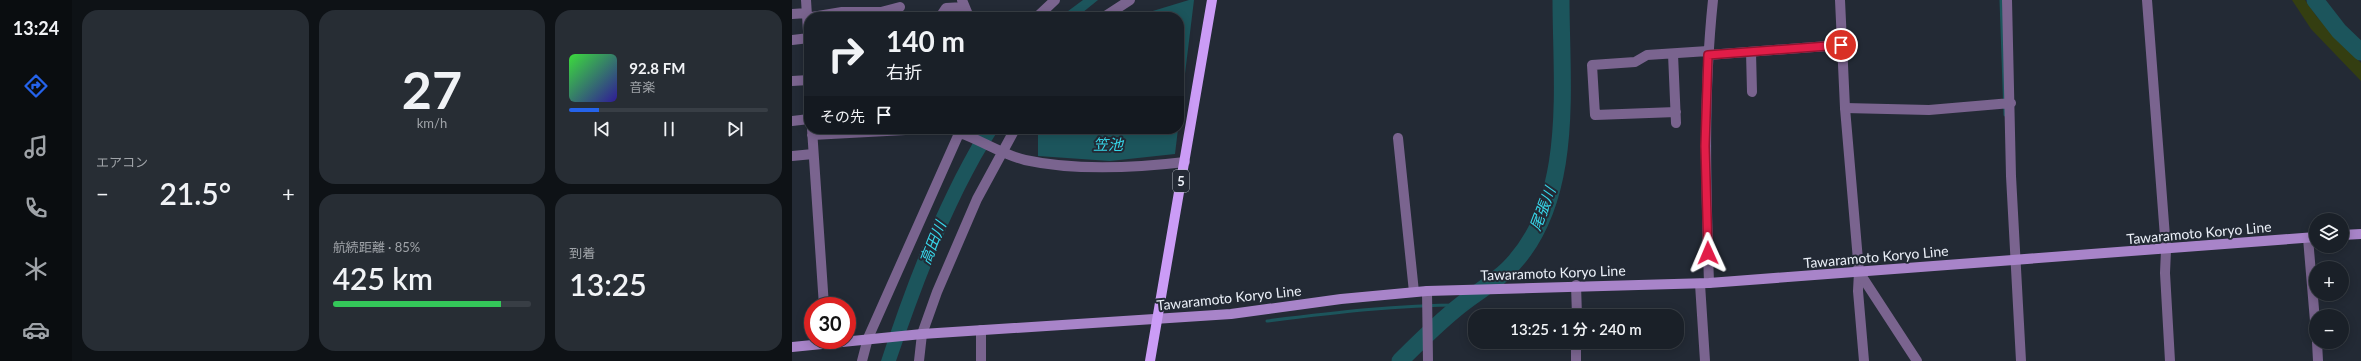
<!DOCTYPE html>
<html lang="ja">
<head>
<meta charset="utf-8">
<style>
  :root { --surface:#1a2028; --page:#272d34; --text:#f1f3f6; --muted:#9fa3a8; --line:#383e45; --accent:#2563eb }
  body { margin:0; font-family:Lato,"Noto Sans JP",sans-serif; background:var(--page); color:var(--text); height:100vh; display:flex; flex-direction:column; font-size:15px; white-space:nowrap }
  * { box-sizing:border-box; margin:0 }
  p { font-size:13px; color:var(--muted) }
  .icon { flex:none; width:22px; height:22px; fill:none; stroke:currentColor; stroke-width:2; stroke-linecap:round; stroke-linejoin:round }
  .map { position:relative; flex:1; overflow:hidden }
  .sheet { display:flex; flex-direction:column; gap:10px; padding:10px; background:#0e1216; width:720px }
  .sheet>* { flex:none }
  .banner { position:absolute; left:12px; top:12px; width:380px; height:122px; border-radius:16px; box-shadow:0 2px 10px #0003,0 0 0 1px var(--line); background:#1a2028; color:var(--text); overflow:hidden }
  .tools { position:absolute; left:1517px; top:213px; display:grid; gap:8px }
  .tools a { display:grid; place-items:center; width:40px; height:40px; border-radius:50%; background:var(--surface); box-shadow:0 2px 10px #0003,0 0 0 1px var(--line); font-size:20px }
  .speed { position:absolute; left:12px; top:297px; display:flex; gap:8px; font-size:20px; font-weight:700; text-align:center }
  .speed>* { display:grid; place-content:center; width:52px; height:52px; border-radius:50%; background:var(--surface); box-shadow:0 2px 10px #0003,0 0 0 1px var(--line); line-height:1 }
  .speed .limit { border:6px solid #d22; background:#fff; color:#111 }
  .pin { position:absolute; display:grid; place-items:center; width:34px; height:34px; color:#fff; margin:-17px; border:2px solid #fff; border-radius:50%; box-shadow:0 1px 4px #0007 }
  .me { position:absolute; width:44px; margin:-22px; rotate:359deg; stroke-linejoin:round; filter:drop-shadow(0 0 3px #0008) }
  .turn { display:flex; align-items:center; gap:14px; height:84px; padding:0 16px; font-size:18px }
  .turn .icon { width:52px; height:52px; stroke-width:2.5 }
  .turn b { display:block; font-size:28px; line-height:34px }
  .then { display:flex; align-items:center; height:38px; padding:0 16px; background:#0003; gap:8px; font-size:15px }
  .big { font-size:30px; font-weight:600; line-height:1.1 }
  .sheet .tile { flex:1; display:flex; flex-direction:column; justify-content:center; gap:6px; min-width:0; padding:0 14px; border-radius:16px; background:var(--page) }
  .sheet .dial { align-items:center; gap:0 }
  .dial b { font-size:52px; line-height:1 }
  .song { display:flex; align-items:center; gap:12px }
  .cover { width:48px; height:48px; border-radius:6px; background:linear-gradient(135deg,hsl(120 70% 55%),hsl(250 70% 35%)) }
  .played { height:4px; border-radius:2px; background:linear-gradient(90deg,var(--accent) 15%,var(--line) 15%) }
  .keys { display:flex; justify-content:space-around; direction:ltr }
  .heat { display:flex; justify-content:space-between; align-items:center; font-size:22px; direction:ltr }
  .charge { height:6px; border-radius:3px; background:linear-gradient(90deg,#34c759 85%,var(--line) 0) }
  .sheet .tiles { flex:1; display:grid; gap:10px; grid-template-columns:repeat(3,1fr) }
  .tile:first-child { grid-row:span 2 }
  .trip { position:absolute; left:676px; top:309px; width:216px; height:40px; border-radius:16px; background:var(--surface); box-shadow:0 2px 10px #0003,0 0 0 1px var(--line); font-weight:600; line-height:40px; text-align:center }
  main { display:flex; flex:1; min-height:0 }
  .tabs { display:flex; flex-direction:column; width:72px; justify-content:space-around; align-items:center; background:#0a0d10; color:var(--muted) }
  .tabs .icon { width:28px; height:28px }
  .tabs .on { color:var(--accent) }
  .tabs b { font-size:18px; color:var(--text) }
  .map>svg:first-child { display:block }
</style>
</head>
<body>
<main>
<nav class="tabs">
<b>13:24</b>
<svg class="icon on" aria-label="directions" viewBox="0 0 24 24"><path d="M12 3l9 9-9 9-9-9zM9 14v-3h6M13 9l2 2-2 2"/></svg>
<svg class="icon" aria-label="music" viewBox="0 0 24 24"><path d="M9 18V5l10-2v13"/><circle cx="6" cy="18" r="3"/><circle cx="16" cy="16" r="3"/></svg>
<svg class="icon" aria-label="phone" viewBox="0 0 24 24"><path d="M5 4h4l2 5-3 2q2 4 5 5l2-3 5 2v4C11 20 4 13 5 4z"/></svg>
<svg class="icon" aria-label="climate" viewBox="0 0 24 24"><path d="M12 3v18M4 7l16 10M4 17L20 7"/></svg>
<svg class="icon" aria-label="car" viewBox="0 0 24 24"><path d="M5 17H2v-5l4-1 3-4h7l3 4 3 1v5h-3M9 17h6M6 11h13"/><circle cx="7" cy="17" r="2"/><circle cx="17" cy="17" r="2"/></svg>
</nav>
<section class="sheet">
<div class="tiles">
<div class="tile"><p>エアコン</p>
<div class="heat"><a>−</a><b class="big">21.5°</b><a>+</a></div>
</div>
<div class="tile dial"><b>27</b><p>km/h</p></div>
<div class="tile">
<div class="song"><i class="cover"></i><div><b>92.8 FM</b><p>音楽</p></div></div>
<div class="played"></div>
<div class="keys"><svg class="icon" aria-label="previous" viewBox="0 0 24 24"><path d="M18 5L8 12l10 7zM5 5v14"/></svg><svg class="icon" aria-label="pause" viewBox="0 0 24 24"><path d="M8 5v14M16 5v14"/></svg><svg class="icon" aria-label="next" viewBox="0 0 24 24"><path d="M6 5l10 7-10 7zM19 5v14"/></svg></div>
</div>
<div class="tile"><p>航続距離 · 85%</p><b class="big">425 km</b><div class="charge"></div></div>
<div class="tile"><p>到着</p><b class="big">13:25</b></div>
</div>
</section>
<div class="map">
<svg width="1569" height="361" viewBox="0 0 1569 361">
  <rect width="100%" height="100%" fill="#232a35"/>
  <path fill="#343e11" d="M1500,0h13l12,17 44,46v18l-50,-52z"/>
  <path fill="#1c555c" d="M291,0h15l-21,17h-17z
    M397,0h5l-15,123v-106h-46z
    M189,129h18c-45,69 -76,154 -103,232h-15c26,-80 57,-160 100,-232z
    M246,129h140l-3,25 -65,7 -72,-5z"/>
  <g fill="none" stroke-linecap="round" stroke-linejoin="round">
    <path stroke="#1c555c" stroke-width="3" d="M1209,0l4,115
      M475,321c65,-8 129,-16 194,-16"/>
    <path stroke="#1c555c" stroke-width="17" d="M1523,0l24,31 22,21
      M608,361c20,-20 40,-40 62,-57 15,-12 33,-22 46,-35 68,-67 53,-183 53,-269"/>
    <path stroke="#7a648f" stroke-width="10" d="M14,0l3,47
      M170,0l7,17
      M1215,0l4,176 10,185
      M1355,0l19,250 -1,23 5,88
      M0,14l15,-1
      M20,17l30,-5h39l19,-5
      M148,17l6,-9 18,-1
      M245,17l18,-17
      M312,17l26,-17
      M0,40l17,-2
      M959,52l1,40
      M881,54l3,69
      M916,55l133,-10
      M0,81l17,-1
      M1053,108l84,2 82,-7
      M884,112l-81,3 -3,-50 43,-3 12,-7 61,-4
      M0,121l17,-2
      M20,129l12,177
      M168,133c21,7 43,22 65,27 50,11 109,8 160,2
      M20,135l112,-6
      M606,138l16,154
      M0,156l21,-2
      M1516,238l8,95
      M1067,272l-1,19 6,70
      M917,283c-3,-95 -6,-188 4,-283
      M908,284l5,77
      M784,285l1,31
      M635,291l1,70
      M189,330v31
      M1525,342l1,19
      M70,361l6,-23 93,-209
      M127,361l3,-27 15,-42 40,-93 38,-70
      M784,361v-19"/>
    <path stroke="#7a648f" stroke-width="10" d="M1048,0l5,108 14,164 58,89"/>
    <path stroke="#a884c9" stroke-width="10" d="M1550,235l19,-1
      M0,347l130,-13 309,-20 110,-15 86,-8 282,-8 607,-46"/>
    <path stroke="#cb9cf6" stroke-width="10" d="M358,361l62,-361"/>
  </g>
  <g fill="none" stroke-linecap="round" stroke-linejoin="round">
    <defs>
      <path id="route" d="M916,253l-3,-107 3,-91 133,-10"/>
    </defs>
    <use href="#route" stroke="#92132f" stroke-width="10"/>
    <use href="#route" stroke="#e11d48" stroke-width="7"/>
  </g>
  <g text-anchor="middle" stroke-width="4" stroke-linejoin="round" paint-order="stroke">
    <rect fill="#232a35" stroke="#afb5be" stroke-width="1" x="381" y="170" width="16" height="22" rx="3"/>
    <g font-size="13" font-weight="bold" fill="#ebf0f8">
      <text x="389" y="186">5</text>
    </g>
    <g font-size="14" fill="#ebf0f8" stroke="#232a35">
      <text transform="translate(1407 233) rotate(-5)" y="5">Tawaramoto Koryo Line</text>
      <text transform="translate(1084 257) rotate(-5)" y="5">Tawaramoto Koryo Line</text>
      <text transform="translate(761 273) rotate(-2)" y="5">Tawaramoto Koryo Line</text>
      <text transform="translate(437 298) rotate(-6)" y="5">Tawaramoto Koryo Line</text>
    </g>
    <g font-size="15" font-style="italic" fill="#37d7ea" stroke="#232a35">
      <text x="316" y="150">笠池</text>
      <text transform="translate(751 209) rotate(-69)" y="5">尾張川</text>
      <text transform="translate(141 243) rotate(-68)" y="5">高田川</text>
    </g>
  </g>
</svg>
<div class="tools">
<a><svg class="icon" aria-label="layers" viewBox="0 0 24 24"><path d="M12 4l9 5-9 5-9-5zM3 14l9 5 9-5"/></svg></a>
<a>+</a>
<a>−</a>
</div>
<div class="speed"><div class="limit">30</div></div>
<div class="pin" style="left:1049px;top:45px;background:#d93025"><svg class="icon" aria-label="arrive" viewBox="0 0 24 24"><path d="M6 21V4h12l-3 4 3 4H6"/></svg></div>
<svg class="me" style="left:916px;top:253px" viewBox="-20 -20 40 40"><path d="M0-17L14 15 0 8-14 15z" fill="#e11d48" stroke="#fff" stroke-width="4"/></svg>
<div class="trip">13:25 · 1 分 · 240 m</div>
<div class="banner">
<div class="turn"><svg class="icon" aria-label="right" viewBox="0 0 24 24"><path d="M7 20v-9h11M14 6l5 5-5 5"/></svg><div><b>140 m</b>右折</div></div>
<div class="then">その先<svg class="icon" aria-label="arrive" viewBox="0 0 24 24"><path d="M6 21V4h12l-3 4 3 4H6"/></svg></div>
</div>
</div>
</main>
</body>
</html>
